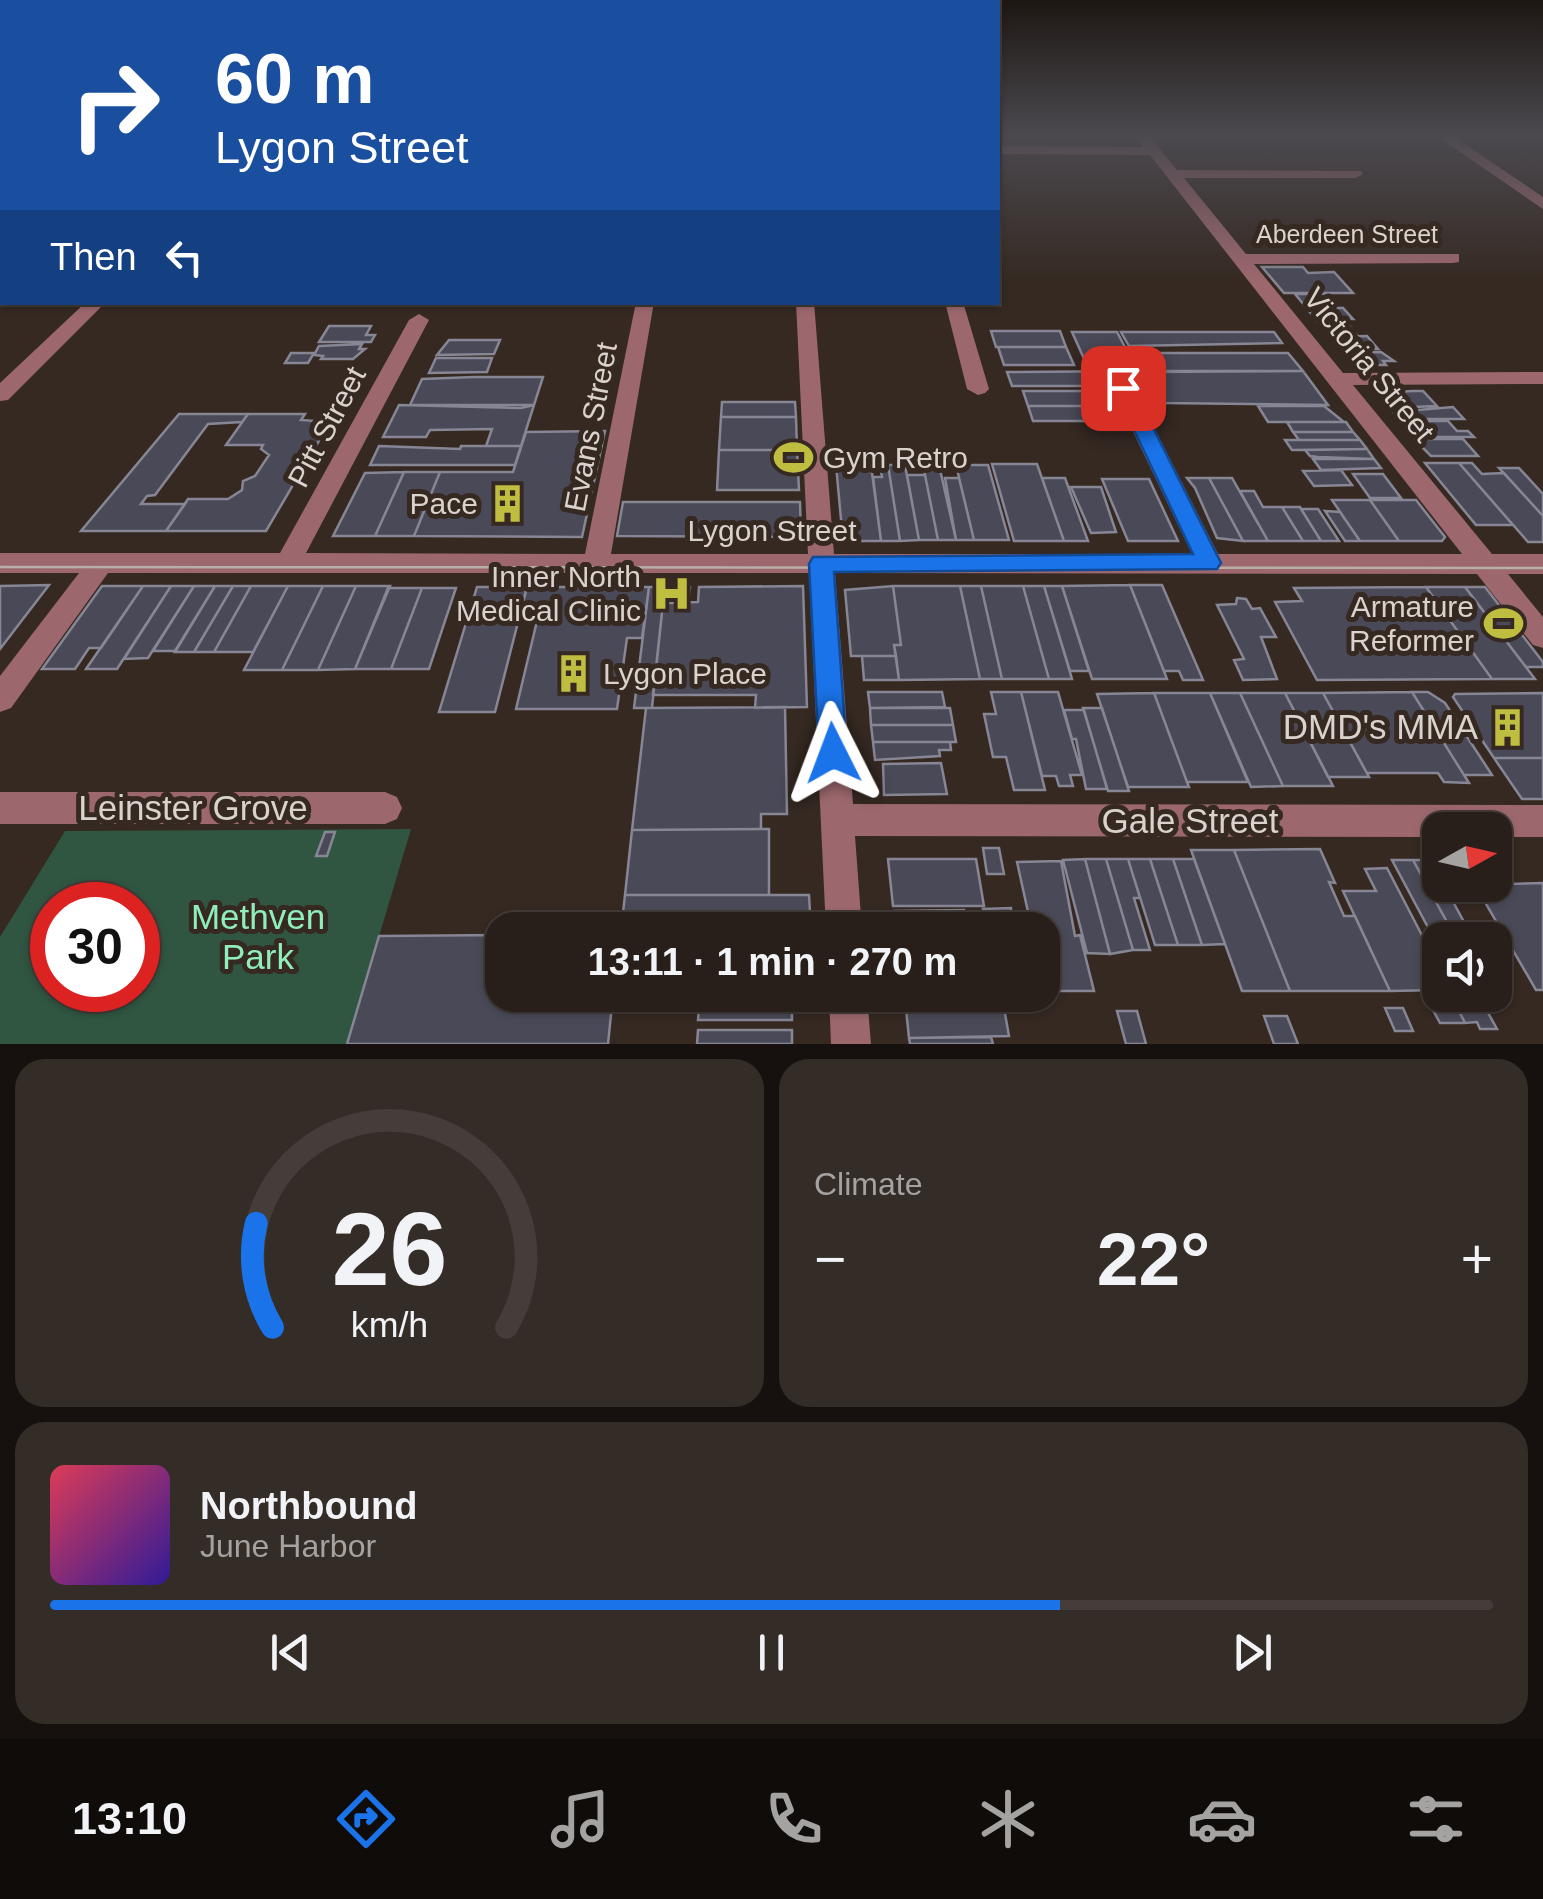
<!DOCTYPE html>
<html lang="en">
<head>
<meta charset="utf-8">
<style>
  :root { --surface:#281f1a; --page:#342c27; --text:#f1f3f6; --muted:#a5a2a2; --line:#443d39; --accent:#1a73e8 }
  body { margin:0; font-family:Helvetica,sans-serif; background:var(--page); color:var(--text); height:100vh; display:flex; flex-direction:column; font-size:38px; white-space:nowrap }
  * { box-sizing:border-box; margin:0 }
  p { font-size:32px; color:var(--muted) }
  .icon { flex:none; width:55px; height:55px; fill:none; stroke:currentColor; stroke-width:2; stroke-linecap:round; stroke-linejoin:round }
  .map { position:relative; height:1044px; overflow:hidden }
  .drawer { display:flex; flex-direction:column; gap:15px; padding:15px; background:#16110e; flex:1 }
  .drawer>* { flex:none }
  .top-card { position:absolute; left:0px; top:0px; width:1000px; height:305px; box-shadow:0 2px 8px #0004,0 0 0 2px var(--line); background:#1a4fa0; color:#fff; overflow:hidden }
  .needle { width:65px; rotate:82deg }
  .buttons { position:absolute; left:1422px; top:812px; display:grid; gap:20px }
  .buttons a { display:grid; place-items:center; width:90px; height:90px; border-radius:20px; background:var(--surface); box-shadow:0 2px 8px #0004,0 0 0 2px var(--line); font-size:50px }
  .speed { position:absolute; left:30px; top:882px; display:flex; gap:20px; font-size:50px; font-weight:700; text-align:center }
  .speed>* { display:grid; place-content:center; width:130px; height:130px; border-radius:50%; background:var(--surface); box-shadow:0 2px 8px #0004,0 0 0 2px var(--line); line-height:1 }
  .speed .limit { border:15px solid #d22; background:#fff; color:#111 }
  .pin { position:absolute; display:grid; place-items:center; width:85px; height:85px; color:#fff; margin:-42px; border-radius:20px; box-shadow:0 5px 15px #0006 }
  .me { position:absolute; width:110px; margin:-55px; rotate:357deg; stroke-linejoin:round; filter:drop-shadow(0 0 8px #0008) }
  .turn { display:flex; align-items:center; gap:35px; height:210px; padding:0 50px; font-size:45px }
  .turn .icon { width:130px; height:130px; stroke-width:2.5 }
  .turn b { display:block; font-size:70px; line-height:85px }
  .then { display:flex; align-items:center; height:95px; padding:0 50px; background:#0003; gap:20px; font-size:38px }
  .big { font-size:75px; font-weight:700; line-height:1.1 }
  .drawer .card { flex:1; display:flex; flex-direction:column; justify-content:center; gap:15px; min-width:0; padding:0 35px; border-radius:30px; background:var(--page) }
  .drawer .dial { align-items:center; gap:0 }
  .dial svg { height:260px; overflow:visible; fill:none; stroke:var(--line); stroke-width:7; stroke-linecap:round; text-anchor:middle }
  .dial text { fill:var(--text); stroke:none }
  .song { display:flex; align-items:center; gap:30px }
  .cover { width:120px; height:120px; border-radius:15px; background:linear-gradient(135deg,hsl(350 70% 55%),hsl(250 70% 35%)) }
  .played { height:10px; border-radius:5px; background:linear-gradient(90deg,var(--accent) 70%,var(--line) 70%) }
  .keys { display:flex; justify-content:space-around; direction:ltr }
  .heat { display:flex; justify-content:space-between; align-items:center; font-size:55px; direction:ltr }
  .drawer .tiles { flex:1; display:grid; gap:15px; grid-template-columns:1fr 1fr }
  .card:last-child { grid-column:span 2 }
  .trip { position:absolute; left:485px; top:912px; width:575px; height:100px; border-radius:30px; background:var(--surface); box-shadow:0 2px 8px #0004,0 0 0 2px var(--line); font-weight:700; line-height:100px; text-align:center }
  .dock { display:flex; height:160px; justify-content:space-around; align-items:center; background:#100c0a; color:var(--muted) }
  .dock .icon { width:70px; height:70px }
  .dock .current { color:var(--accent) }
  .dock b { font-size:45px; color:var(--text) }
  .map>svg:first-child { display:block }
</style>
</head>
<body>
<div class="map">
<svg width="1543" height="1044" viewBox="0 0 1543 1044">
  <rect width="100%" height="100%" fill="#352922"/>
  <path fill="#305540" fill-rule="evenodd" d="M411,829l-64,215h-347v-107l65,-106zM52,905h86v85h-86z"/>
  <path fill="#4a4957" stroke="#868694" stroke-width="2.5" d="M1262,267h41l5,6 26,-1 19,21h-69z
    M1295,294h29l11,11 -30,1z
    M1305,307l38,1 10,11h-37z
    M1317,321h28l11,13h-25z
    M329,326h42l-5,9h9l-4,7h-52z
    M991,331h69l6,16h-70z
    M1072,332h45l21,40h-48z
    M1121,332h153l8,11 -153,3z
    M1367,336l11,13h-35l-11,-12z
    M449,340h51l-6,14 -57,1z
    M362,344l-3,5h6l-12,10h-32l2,-3 -9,-1 5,-9z
    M998,347h68l8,18h-70z
    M1381,352l13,9h-11l3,4h-30l-11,-12z
    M291,353h23l-6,10h-23z
    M1128,353h160l15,18 -165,1z
    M436,358h56l-5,14 -58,1z
    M1135,371l6,12 -24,3h-105l-5,-14z
    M1135,371h168l25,34 -166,-2 -7,-13h-10z
    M474,377h69l-9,28h-124l12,-26z
    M1023,391h69l7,15h-71z
    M1413,391h10l14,15 -50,2 -8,-15z
    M722,402h73l1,15h-75z
    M399,405l122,3 13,-3 -13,41h-35l6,-17 -62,1 -4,7h-43z
    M1028,406h71l7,15h-73z
    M1258,406h66l20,16h-76z
    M1453,407l11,12h-65l-6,-7z
    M179,414h69l-6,8 -34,2 -53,71 -8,1 -6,8h44l-19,27h-85z
    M248,414h57l-4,6 29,2 -64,109h-100l22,-32h40l14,-9 1,-9 12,-5 14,-21 -8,-6 2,-4h-37z
    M721,417h75l1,33h-78z
    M1404,421h44l9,10h11l6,6h-62z
    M1287,422h59l7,10h-60z
    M605,431l-23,106 -168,-1 26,-64h73l13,-40z
    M1293,432h60l7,8h-61z
    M1414,439h49l15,17h-47z
    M1285,440h75l7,9 -75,1z
    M379,446l81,3 1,-3h60l-6,19h-145z
    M1367,449l7,10 -56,-2 -8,-1 -5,-6z
    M719,450h78l2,40h-82z
    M1313,459h61l7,9 -60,2z
    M1425,463h34l54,62h-37z
    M1459,463h13l10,11 22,-1 39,43v26h-15z
    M992,464h45l27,77h-50z
    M836,465h35l10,76h-38z
    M880,465h8l12,76h-19l-8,-64h9z
    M888,465h17l14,75 -19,1z
    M923,465h16l17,75h-18z
    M956,465h32l21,75h-35z
    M1499,468h20l24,26v22z
    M1341,470l11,15 -38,1 -11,-15z
    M404,472l-29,64h-42l32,-63z
    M404,472h36l-26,64h-39z
    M1353,474h30l18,24h-31z
    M907,475h18l13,65h-19z
    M945,478h14l15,62h-18z
    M1042,478h23l23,63h-24z
    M1187,478h22l34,63 -26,-3 -22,-50z
    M1209,478h23l36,63h-25z
    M1102,479h47l29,62h-50z
    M1071,487h30l15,45 -25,1z
    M1240,491h14l9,16h19l21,34h-35z
    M1332,500h38l29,41h-39z
    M1370,500h46l29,37 -3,4h-43z
    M623,502h177l1,35 -184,-1z
    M1282,507h18l21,34h-18z
    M1301,509h17l21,32h-18z
    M1325,511l15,1 20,29h-15z
    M49,585l-49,64v-63z
    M1130,585l37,94h-75l-30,-93z
    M1130,585h32l41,95h-20l-4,-9h-15z
    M102,586h41l-42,62h-12l-14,21h-33z
    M143,586h28l-54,83h-31z
    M171,586h23l-46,72 -24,1z
    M194,586h21l-40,65h-22z
    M215,586h18l-39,66h-19z
    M233,586h18l-37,66h-20z
    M251,586h37l-35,66h-39z
    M288,586h35l-41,84h-38z
    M323,586h33l-38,84h-36z
    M356,586h34l-35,83 -37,1z
    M803,586l4,121 -52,1 1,-13h-103l10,-92 35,-1 1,-15z
    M893,586l8,59h-7l2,11h-45l-6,-66z
    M893,586h67l20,93 -81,1 -5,-35h7z
    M960,586h21l21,93h-22z
    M981,586h42l26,93h-47z
    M1023,586h21l28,93h-23z
    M1044,586h18l27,85h-19z
    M477,587h50l-32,125h-56z
    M527,587h122l-7,51h-15l-10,71h-101l21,-88 -19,1z
    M649,587h41l-2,16h-25l-11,105h-18z
    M1426,587l66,92 -175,1 -42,-78 27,-1 -8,-13z
    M1426,587h39l70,92h-43z
    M1465,587h20l58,75v5h-17z
    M388,588h34l-31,81h-36z
    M422,588h34l-27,81h-38z
    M1237,598l9,1 6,10 8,-1 16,29h-15l16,42 -34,1 -9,-20 10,-1 -27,-54 19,-1z
    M862,656h34l3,24h-35z
    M868,692h74l3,15 -75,1z
    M991,692h30l24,98h-31l-8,-33h-13l-9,-43h12z
    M1021,692h37l24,83h-12l3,11h-14l-3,-10h-14z
    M1412,692l52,83 5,8 -25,-1 -6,-9h-71l-44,-80z
    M1412,692h16l17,11 47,72h-28z
    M1154,693l33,89 2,5h-61l-31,-93z
    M1154,693h56l38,89h-61z
    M1210,693h30l43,93 -32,1z
    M1240,693h45l48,93h-50z
    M1285,693h38l46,84h-41z
    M1543,693v65h-49l-41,-61 2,-3z
    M785,707l2,107h-26v15l-129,1 14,-122z
    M870,708h80l3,17h-82z
    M1083,708h19l27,83h-21z
    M1064,710h20l23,79h-21l-10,-50h-4z
    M871,725h82l3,17h-83z
    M873,742h77l1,8h-12l1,6 -65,4z
    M1494,758h49v41h-21z
    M941,763l6,31 -63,1 -1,-31z
    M769,829v66h-144l7,-65z
    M325,832h10l-8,24h-11z
    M983,848h16l5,26h-17z
    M1320,849l15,34 -6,-1 15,34h11l35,75h-100l-56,-141z
    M1191,850h43l56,141h-48z
    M888,859h88l8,47h-91z
    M1085,859l25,95 -23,-1 -24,-93z
    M1085,859h21l27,91 -23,4z
    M1106,859h22l12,39h-6l16,52h-17z
    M1128,859h22l28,86h-23z
    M1150,859h23l29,86h-24z
    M1173,859h21l31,85 -23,1z
    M1392,860h21l40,73h-22z
    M1413,860h18l3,6h6v19h27l6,11h-23l14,26h-17z
    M1061,861l14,75 5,-1 14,56h-43l-3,-12h-6v-49h-10l-15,-68z
    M1387,868l53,102v20l-50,1 -47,-100h33l-11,-22z
    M1543,883v107h-7l-61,-105z
    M625,895h184l2,35h-190z
    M1011,908l-1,20 -114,2 -2,-19 70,-1 2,5h18l-1,-6z
    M502,935v60h111l-5,49h-261l32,-108z
    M700,995h92v25h-94z
    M907,995h87l2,10 -88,1z
    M1004,1008l5,28 -100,2 -3,-29z
    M1385,1008h18l10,23h-18z
    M1458,1009h28l11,20h-17l-3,-7 -12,1z
    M1458,1009l7,14h-25l-7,-13z
    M1117,1011h20l9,33h-20z
    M1264,1016h23l11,28h-24z
    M698,1030h94v14h-95z
    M991,1037l2,7h-83l-1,-6z"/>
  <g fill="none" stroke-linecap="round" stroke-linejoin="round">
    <path fill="#9c686e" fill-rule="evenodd" d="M0,136h2v5h-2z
      M1135,136h14l28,34 184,1 2,3 -7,4h-172l62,76h213v8l-6,1 -199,1 89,109 200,-1v12l-190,1 139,169h51v20h-35l35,43v31l-10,-3 -56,-71 -642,-1 18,231 690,1v32h-48v-7h-55v7l-585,-1 7,94h-36l-17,-357h-701l-97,135 -11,4v-36l79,-103h-79v-20h280l129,-233 10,-6 10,6 -123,233 279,1 51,-252h18l-43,252h197l-12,-252h18l20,252h358l-80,-166 11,-6 11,6 84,166h244l-312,-399 -152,-1v-8l145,1z
      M1437,136h16l90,61v12z
      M0,192h2v10h-2z
      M0,271h2v10h-2z
      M86,302h20l-98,98 -8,1v-18z
      M945,302h18l26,87 -4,4 -7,2 -11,-6z
      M0,792h385l12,5 5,11 -5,11 -12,5h-385z
      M829,995h38l4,49h-40z"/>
    <path stroke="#b7aea9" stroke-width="2.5" d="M0,567l1543,1"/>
  </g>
  <linearGradient id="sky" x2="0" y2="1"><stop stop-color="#1d1713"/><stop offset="0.48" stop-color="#4b494f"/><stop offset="1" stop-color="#4b494f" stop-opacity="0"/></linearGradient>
  <rect width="1543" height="282" fill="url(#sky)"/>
  <path fill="#1a73e8" stroke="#114b97" stroke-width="2.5" d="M1123,383l10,5 88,175 -4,6 -383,3 13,181 -4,9 -10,4 -10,-4 -4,-9 -10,-189 4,-7 380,-3 -79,-166z"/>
  <defs>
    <symbol id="stadium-bare" viewBox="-9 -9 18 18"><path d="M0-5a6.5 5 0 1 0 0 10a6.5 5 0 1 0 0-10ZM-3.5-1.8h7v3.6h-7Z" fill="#c0be41" stroke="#352922" stroke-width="2.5" paint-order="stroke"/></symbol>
    <symbol id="building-bare" viewBox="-9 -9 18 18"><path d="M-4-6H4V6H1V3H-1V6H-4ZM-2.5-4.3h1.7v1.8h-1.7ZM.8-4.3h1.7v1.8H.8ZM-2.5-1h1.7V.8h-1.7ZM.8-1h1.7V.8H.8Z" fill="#c0be41" stroke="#352922" stroke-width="2.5" paint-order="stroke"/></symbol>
    <symbol id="hospital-bare" viewBox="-9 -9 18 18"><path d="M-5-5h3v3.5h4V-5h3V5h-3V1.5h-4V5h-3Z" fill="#c0be41" stroke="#352922" stroke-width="2.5" paint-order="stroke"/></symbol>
  </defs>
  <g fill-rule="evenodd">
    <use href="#stadium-bare" x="766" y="430" width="55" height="55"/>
    <use href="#building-bare" x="480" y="476" width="55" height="55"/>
    <use href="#hospital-bare" x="644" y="566" width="55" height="55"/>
    <use href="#stadium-bare" x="1476" y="596" width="55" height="55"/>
    <use href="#building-bare" x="546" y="646" width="55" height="55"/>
    <use href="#building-bare" x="1480" y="700" width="55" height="55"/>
  </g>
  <g text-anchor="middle" stroke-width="10" stroke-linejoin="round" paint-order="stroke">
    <g font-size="25" fill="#dad2cd" stroke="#352922">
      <text x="1347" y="243">Aberdeen Street</text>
    </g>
    <g font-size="30" fill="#dad2cd" stroke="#352922">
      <text transform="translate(1369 365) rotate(51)" y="10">Victoria Street</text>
      <text transform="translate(327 427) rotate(-62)" y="10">Pitt Street</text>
      <text transform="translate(591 427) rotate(-79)" y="10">Evans Street</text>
      <text x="772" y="541">Lygon Street</text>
    </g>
    <g font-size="30" fill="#dad2cd" stroke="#352922" text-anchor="end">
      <text x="823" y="468" text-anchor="start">Gym Retro</text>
      <text x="478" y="514">Pace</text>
      <text x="641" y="587">Inner North<tspan x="641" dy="34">Medical Clinic</tspan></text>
      <text x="1474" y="617">Armature<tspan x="1474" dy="34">Reformer</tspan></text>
      <text x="603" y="684" text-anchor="start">Lygon Place</text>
    </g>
    <g font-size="35" fill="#dad2cd" stroke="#352922" text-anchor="end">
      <text x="1478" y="739">DMD's MMA</text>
    </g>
    <g font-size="35" fill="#dad2cd" stroke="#352922">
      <text x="193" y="820">Leinster Grove</text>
      <text x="1190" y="833">Gale Street</text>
    </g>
    <g font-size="35" fill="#8feeb9" stroke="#352922">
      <text x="258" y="929">Methven<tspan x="258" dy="40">Park</tspan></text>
    </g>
  </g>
</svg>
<div class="buttons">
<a><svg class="needle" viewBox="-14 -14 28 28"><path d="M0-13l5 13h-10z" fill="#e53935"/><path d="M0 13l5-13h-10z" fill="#a5a2a2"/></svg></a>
<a><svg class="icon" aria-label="sound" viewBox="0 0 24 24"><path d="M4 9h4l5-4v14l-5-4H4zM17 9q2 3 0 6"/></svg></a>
</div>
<div class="speed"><div class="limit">30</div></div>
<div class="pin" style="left:1123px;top:388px;background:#d93025"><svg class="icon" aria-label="arrive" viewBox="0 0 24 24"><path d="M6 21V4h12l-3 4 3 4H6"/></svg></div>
<svg class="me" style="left:833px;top:753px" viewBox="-20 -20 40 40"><path d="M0-17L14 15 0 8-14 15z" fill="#1a73e8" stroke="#fff" stroke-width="4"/></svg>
<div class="trip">13:11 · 1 min · 270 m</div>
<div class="top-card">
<div class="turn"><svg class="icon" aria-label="right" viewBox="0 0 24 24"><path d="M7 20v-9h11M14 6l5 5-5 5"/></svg><div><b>60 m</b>Lygon Street</div></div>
<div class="then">Then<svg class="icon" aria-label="left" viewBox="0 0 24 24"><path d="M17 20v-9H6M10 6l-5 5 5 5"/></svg></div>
</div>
</div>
<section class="drawer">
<div class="tiles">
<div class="card dial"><svg viewBox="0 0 100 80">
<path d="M14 69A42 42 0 1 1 86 69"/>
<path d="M14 69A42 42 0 0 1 9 37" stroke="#1a73e8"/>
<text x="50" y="56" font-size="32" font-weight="700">26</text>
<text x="50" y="72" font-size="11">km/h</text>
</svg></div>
<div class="card"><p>Climate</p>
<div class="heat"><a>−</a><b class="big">22°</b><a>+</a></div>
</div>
<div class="card">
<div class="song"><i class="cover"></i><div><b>Northbound</b><p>June Harbor</p></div></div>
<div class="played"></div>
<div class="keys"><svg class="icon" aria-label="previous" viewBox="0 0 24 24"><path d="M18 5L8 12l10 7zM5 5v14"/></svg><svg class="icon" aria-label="pause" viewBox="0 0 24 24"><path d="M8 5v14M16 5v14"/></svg><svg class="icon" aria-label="next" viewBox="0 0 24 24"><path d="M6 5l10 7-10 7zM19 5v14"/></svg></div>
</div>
</div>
</section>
<nav class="dock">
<b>13:10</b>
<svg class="icon current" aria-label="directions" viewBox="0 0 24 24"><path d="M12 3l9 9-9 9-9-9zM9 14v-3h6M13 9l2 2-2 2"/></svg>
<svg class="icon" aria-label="music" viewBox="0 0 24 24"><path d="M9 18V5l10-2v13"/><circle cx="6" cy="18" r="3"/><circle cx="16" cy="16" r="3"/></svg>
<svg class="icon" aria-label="phone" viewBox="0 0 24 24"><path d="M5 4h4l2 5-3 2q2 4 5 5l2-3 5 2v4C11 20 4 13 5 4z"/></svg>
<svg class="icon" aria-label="climate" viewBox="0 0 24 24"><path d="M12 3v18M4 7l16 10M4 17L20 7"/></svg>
<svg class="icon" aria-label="car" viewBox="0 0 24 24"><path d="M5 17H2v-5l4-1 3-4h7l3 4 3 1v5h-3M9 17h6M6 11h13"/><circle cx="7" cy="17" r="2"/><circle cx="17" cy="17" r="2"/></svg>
<svg class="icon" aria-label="filters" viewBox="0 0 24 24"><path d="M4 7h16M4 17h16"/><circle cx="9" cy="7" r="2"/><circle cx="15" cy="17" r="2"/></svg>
</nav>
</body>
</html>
